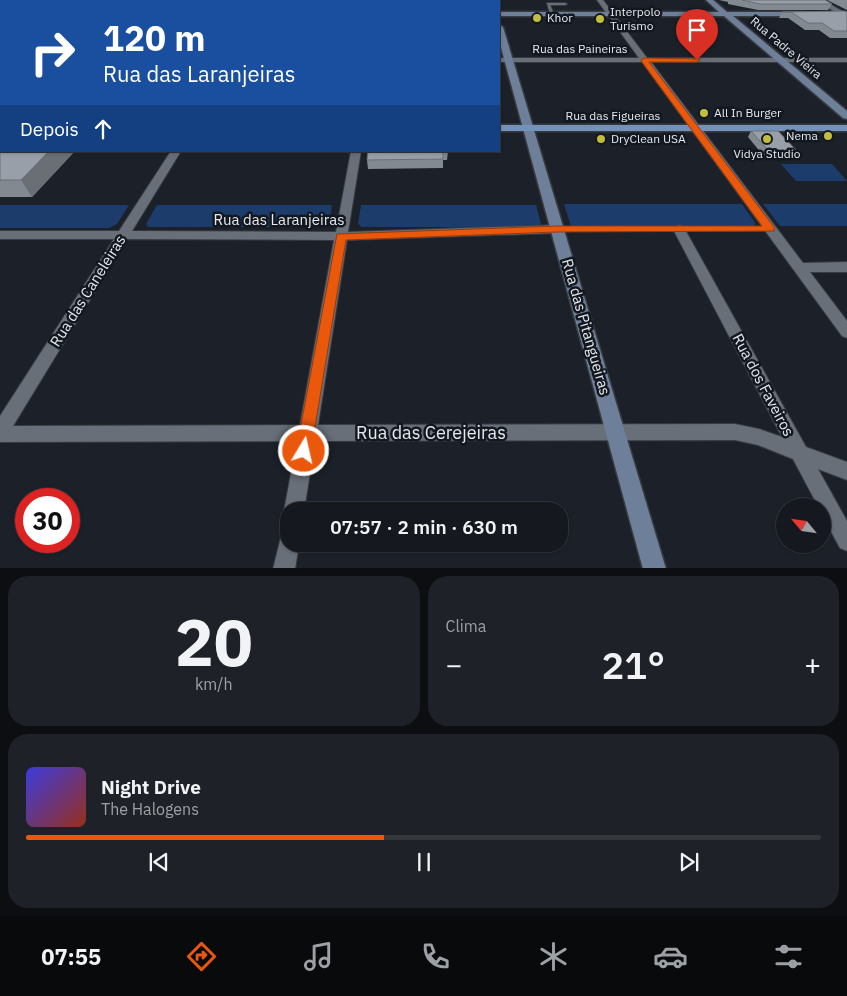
<!DOCTYPE html>
<html lang="pt">
<head>
<meta charset="utf-8">
<style>
  :root { --surface:#15191f; --page:#1e2228; --text:#f1f3f6; --muted:#9da0a4; --line:#34383d; --accent:#ea580c }
  body { margin:0; font-family:"IBM Plex Sans",sans-serif; background:var(--page); color:var(--text); height:100vh; display:flex; flex-direction:column; font-size:19px; white-space:nowrap }
  * { box-sizing:border-box; margin:0 }
  p { font-size:16px; color:var(--muted) }
  .icon { flex:none; width:28px; height:28px; fill:none; stroke:currentColor; stroke-width:2; stroke-linecap:round; stroke-linejoin:round }
  .map { position:relative; height:568px; overflow:hidden }
  .side { display:flex; flex-direction:column; gap:8px; padding:8px; background:#0c0e11; flex:1 }
  .side>* { flex:none }
  .guide { position:absolute; left:0px; top:0px; width:500px; height:152px; box-shadow:0 1px 4px #0004,0 0 0 1px var(--line); background:#1a4fa0; color:#fff; overflow:hidden }
  .needle { width:32px; rotate:299deg }
  .controls { position:absolute; left:776px; top:498px; display:grid; gap:10px }
  .controls a { display:grid; place-items:center; width:55px; height:55px; border-radius:50%; background:var(--surface); box-shadow:0 1px 4px #0004,0 0 0 1px var(--line); font-size:25px }
  .speed { position:absolute; left:15px; top:488px; display:flex; gap:10px; font-size:25px; font-weight:700; text-align:center }
  .speed>* { display:grid; place-content:center; width:65px; height:65px; border-radius:50%; background:var(--surface); box-shadow:0 1px 4px #0004,0 0 0 1px var(--line); line-height:1 }
  .speed .limit { border:8px solid #d22; background:#fff; color:#111 }
  .pin { position:absolute; display:grid; place-items:center; width:42px; height:42px; color:#fff; margin:-51px -21px; border-radius:50% 50% 50% 0; rotate:-45deg; box-shadow:0 0 5px #0007 }
  .pin .icon { rotate:45deg }
  .me { position:absolute; width:55px; margin:-28px; rotate:9deg; stroke-linejoin:round; filter:drop-shadow(0 0 4px #0008) }
  .turn { display:flex; align-items:center; gap:18px; height:105px; padding:0 20px; font-size:22px }
  .turn .icon { width:65px; height:65px; stroke-width:2.5 }
  .turn b { display:block; font-size:35px; line-height:42px }
  .then { display:flex; align-items:center; height:48px; padding:0 20px; background:#0003; gap:10px; font-size:19px }
  .big { font-size:38px; font-weight:600; line-height:1.1 }
  .side .widget { flex:1; display:flex; flex-direction:column; justify-content:center; gap:8px; min-width:0; padding:0 18px; border-radius:20px; background:var(--page) }
  .side .dial { align-items:center; gap:0 }
  .dial b { font-size:65px; line-height:1 }
  .song { display:flex; align-items:center; gap:15px }
  .cover { width:60px; height:60px; border-radius:8px; background:linear-gradient(135deg,hsl(240 70% 55%),hsl(10 70% 35%)) }
  .played { height:5px; border-radius:2px; background:linear-gradient(90deg,var(--accent) 45%,var(--line) 45%) }
  .keys { display:flex; justify-content:space-around; direction:ltr }
  .heat { display:flex; justify-content:space-between; align-items:center; font-size:28px; direction:ltr }
  .side .tiles { flex:1; display:grid; gap:8px; grid-template-columns:1fr 1fr }
  .widget:last-child { grid-column:span 2 }
  .trip { position:absolute; left:280px; top:502px; width:288px; height:50px; border-radius:20px; background:var(--surface); box-shadow:0 1px 4px #0004,0 0 0 1px var(--line); font-weight:600; line-height:50px; text-align:center }
  .menu { display:flex; height:80px; justify-content:space-around; align-items:center; background:#080a0c; color:var(--muted) }
  .menu .icon { width:35px; height:35px }
  .menu .selected { color:var(--accent) }
  .menu b { font-size:22px; color:var(--text) }
  .map>svg:first-child { display:block }
</style>
</head>
<body>
<div class="map">
<svg width="847" height="569" viewBox="0 0 847 569">
  <rect width="100%" height="100%" fill="#1c2129"/>
  <path fill="#1c3d6b" d="M781,164h51l15,17h-51z
    M564,204h178l14,20 -3,2h-182z
    M763,204h84v22h-67z
    M0,205h129l-12,19 -8,4h-109z
    M157,205h175l-3,20 -5,2h-176l-2,-3z
    M361,205h175l5,19 -4,3h-175l-4,-3z"/>
  <g fill="none" stroke-linecap="round" stroke-linejoin="round">
    <defs>
      <path id="lane" d="M547,3h18l2,1 -2,1h-15l4,9 -2,1 -2,-1z
        M557,227h213l3,2 -3,2 -215,-1 -1,-1 1,-1z"/>
      <path id="street" d="M269,0h6v1h-6z
        M378,0h6v1h-6z
        M597,0h6l44,58h200v4h-196l152,201 44,-1v10h-37l37,49v17l-5,-2 -200,-274h-143v-4h140z
        M815,0h8l24,14v5z
        M0,58h1v4h-1z
        M171,151h10l-49,80 204,1 15,-81h10l-13,81 209,-7 6,4 -6,4 -210,7 -29,185 417,-1 24,5 23,8 -109,-208 6,-4 4,1 123,221 41,15v18l-29,-11 29,52v30l-7,-3 -18,-33v-9h-4l-25,-47 -35,-14 -23,-5 -420,1 -11,70h-15v8l-5,-8 13,-70 -297,1v-26l114,-177h-114v-8h119zM127,239l207,1 -34,185 -287,1z
        M289,530v14h10l-4,25h-22l9,-36z"/>
      <path id="secondary" d="M488,0h6v1h-6z
        M706,0h7l14,12h77v4h-71l114,95v8l-4,-1 -119,-102h-225v-4h220z
        M0,12h1v4h-1z
        M499,25l4,2 163,542h-23l-144,-529z"/>
      <path id="primary" d="M499,125h348v6h-348z
        M0,126h1v6h-1z"/>
    </defs>
    <use href="#lane" stroke="#383c42" stroke-width="2"/>
    <use href="#street" stroke="#383c42" stroke-width="2"/>
    <use href="#secondary" stroke="#383c42" stroke-width="3"/>
    <use href="#primary" stroke="#383c42" stroke-width="3"/>
    <use href="#lane" fill="#686f79" fill-rule="evenodd"/>
    <use href="#street" fill="#686f79" fill-rule="evenodd"/>
    <use href="#secondary" fill="#6e8099" fill-rule="evenodd"/>
    <use href="#primary" fill="#7491b9" fill-rule="evenodd"/>
  </g>
  <path fill="#838991" d="M719,0h106l7,4 -4,6h-70l-30,-6v-2z
    M827,0h20v10z
    M782,12h65v26h-17l-11,-8h-14l-17,-12h-9z
    M751,131l47,21 -4,6 -28,1 -18,-22z
    M0,144l75,7 -43,46h-32z
    M368,151h80l-1,9h-4v8l-75,1 -1,-9z"/>
  <path fill="#6a6f76" d="M49,151h26l-43,46 -11,-17z"/>
  <path fill="#989fa9" stroke="#6a6f76" d="M742,0h83l7,4h-72z
    M845,11l2,1v19h-13l-12,-8h-14l-17,-11h-9z
    M751,131h27l20,21h-28z
    M1,143v8h48l-28,29h-21v-36z
    M368,151h75v8l-76,1z"/>
  <path fill="#ea580c" stroke="#983908" d="M644,58l55,1 1,1 -3,2h-48l125,165v4l-217,1 -211,8 -35,211 -2,5 -5,2 -5,-2 -3,-5 41,-217 220,-8h205l-120,-164 -1,-2z"/>
  <g fill="#c2bd3f" stroke="#131820" stroke-width="2">
    <circle cx="537" cy="18" r="5"/>
    <circle cx="600" cy="19" r="5"/>
    <circle cx="704" cy="113" r="5"/>
    <circle cx="828" cy="136" r="5"/>
    <circle cx="601" cy="139" r="5"/>
    <circle cx="767" cy="139" r="5"/>
  </g>
  <g text-anchor="middle" stroke-width="5" stroke-linejoin="round" paint-order="stroke">
    <g font-size="12" fill="#e5e9ee" stroke="#131820" text-anchor="start">
      <text x="610" y="16">Interpolo<tspan x="610" dy="14">Turismo</tspan></text>
      <text x="547" y="22">Khor</text>
      <text x="714" y="117">All In Burger</text>
      <text x="818" y="140" text-anchor="end">Nema</text>
      <text x="611" y="143">DryClean USA</text>
      <text x="767" y="158" text-anchor="middle">Vidya Studio</text>
    </g>
    <g font-size="12" fill="#e5e9ee" stroke="#131820">
      <text transform="translate(786 48) rotate(40)" y="4">Rua Padre Vieira</text>
      <text x="580" y="53">Rua das Paineiras</text>
      <text x="613" y="120">Rua das Figueiras</text>
    </g>
    <g font-size="15" fill="#e5e9ee" stroke="#131820">
      <text x="279" y="225">Rua das Laranjeiras</text>
      <text transform="translate(88 291) rotate(-58)" y="5">Rua das Caneleiras</text>
      <text transform="translate(586 327) rotate(74)" y="5">Rua das Pitangueiras</text>
      <text transform="translate(763 385) rotate(62)" y="5">Rua dos Faveiros</text>
    </g>
    <g font-size="18" fill="#e5e9ee" stroke="#131820">
      <text x="431" y="439">Rua das Cerejeiras</text>
    </g>
  </g>
</svg>
<div class="controls">
<a><svg class="needle" viewBox="-14 -14 28 28"><path d="M0-13l5 13h-10z" fill="#e53935"/><path d="M0 13l5-13h-10z" fill="#9da0a4"/></svg></a>
</div>
<div class="speed"><div class="limit">30</div></div>
<div class="pin" style="left:697px;top:60px;background:#d93025"><svg class="icon" aria-label="arrive" viewBox="0 0 24 24"><path d="M6 21V4h12l-3 4 3 4H6"/></svg></div>
<svg class="me" style="left:304px;top:451px" viewBox="-20 -20 40 40"><circle r="17" fill="#ea580c" stroke="#fff" stroke-width="3"/><path d="M0-11L8 9 0 5-8 9z" fill="#fff"/></svg>
<div class="trip">07:57 · 2 min · 630 m</div>
<div class="guide">
<div class="turn"><svg class="icon" aria-label="right" viewBox="0 0 24 24"><path d="M7 20v-9h11M14 6l5 5-5 5"/></svg><div><b>120 m</b>Rua das Laranjeiras</div></div>
<div class="then">Depois<svg class="icon" aria-label="ahead" viewBox="0 0 24 24"><path d="M12 20V5M6 11l6-6 6 6"/></svg></div>
</div>
</div>
<section class="side">
<div class="tiles">
<div class="widget dial"><b>20</b><p>km/h</p></div>
<div class="widget"><p>Clima</p>
<div class="heat"><a>−</a><b class="big">21°</b><a>+</a></div>
</div>
<div class="widget">
<div class="song"><i class="cover"></i><div><b>Night Drive</b><p>The Halogens</p></div></div>
<div class="played"></div>
<div class="keys"><svg class="icon" aria-label="previous" viewBox="0 0 24 24"><path d="M18 5L8 12l10 7zM5 5v14"/></svg><svg class="icon" aria-label="pause" viewBox="0 0 24 24"><path d="M8 5v14M16 5v14"/></svg><svg class="icon" aria-label="next" viewBox="0 0 24 24"><path d="M6 5l10 7-10 7zM19 5v14"/></svg></div>
</div>
</div>
</section>
<nav class="menu">
<b>07:55</b>
<svg class="icon selected" aria-label="directions" viewBox="0 0 24 24"><path d="M12 3l9 9-9 9-9-9zM9 14v-3h6M13 9l2 2-2 2"/></svg>
<svg class="icon" aria-label="music" viewBox="0 0 24 24"><path d="M9 18V5l10-2v13"/><circle cx="6" cy="18" r="3"/><circle cx="16" cy="16" r="3"/></svg>
<svg class="icon" aria-label="phone" viewBox="0 0 24 24"><path d="M5 4h4l2 5-3 2q2 4 5 5l2-3 5 2v4C11 20 4 13 5 4z"/></svg>
<svg class="icon" aria-label="climate" viewBox="0 0 24 24"><path d="M12 3v18M4 7l16 10M4 17L20 7"/></svg>
<svg class="icon" aria-label="car" viewBox="0 0 24 24"><path d="M5 17H2v-5l4-1 3-4h7l3 4 3 1v5h-3M9 17h6M6 11h13"/><circle cx="7" cy="17" r="2"/><circle cx="17" cy="17" r="2"/></svg>
<svg class="icon" aria-label="filters" viewBox="0 0 24 24"><path d="M4 7h16M4 17h16"/><circle cx="9" cy="7" r="2"/><circle cx="15" cy="17" r="2"/></svg>
</nav>
</body>
</html>
